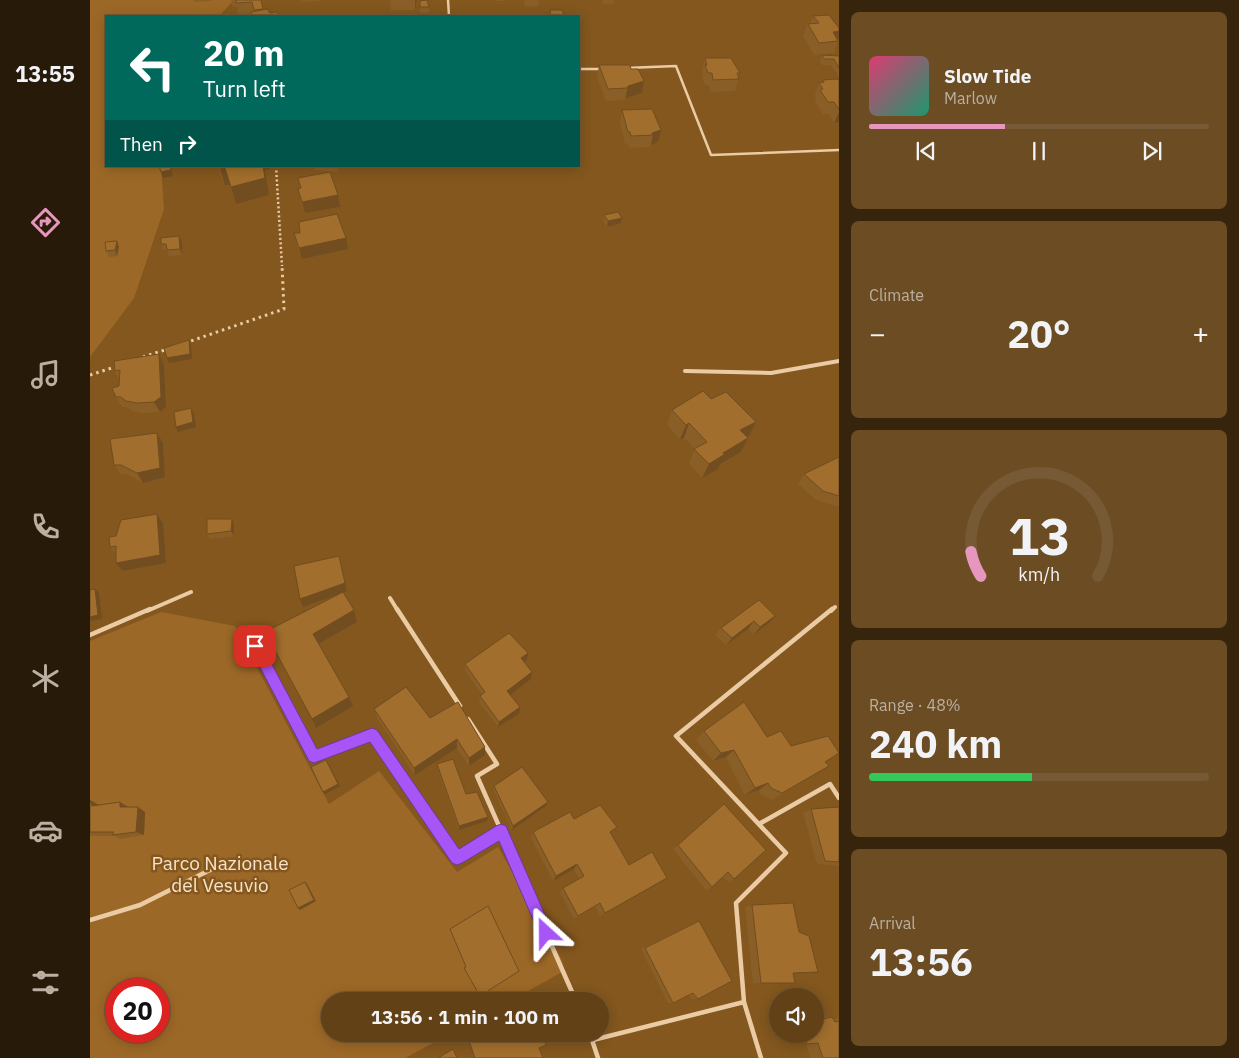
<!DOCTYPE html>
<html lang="en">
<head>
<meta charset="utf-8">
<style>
  :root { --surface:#624116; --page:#6b4c23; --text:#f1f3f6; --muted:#bbafa1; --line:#765a35; --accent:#e797bd }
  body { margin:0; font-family:"IBM Plex Sans",sans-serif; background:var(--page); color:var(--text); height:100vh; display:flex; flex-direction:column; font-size:19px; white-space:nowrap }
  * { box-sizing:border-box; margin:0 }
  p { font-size:16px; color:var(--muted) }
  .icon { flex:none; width:28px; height:28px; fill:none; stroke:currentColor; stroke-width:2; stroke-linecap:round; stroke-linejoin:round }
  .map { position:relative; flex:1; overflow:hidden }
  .details { display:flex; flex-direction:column; gap:12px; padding:12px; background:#36240c; width:400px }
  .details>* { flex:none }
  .top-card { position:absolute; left:15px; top:15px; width:475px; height:152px; border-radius:0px; box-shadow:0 2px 12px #0003,0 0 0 1px var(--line); background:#00695c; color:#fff; overflow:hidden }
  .fabs { position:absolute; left:679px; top:988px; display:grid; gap:10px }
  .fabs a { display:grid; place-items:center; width:55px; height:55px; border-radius:50%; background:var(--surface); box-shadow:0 2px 12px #0003,0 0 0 1px var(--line); font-size:25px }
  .speed { position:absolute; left:15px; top:978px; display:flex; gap:10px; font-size:25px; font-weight:700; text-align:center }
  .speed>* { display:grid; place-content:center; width:65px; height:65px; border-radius:50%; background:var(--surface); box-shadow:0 2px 12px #0003,0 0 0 1px var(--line); line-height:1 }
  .speed .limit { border:8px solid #d22; background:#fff; color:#111 }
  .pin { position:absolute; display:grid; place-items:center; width:42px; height:42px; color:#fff; margin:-21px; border-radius:10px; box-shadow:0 2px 8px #0006 }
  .me { position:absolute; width:55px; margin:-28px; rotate:336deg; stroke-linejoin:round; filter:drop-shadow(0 0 4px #0008) }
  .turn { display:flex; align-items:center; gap:18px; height:105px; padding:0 15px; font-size:22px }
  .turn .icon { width:65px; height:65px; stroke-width:2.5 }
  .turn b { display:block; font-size:35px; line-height:42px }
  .then { display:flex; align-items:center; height:48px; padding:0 15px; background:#0003; gap:10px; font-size:19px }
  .big { font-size:38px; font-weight:700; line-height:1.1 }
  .details .card { flex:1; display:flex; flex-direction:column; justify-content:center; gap:8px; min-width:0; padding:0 18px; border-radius:8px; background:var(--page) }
  .details .dial { align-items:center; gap:0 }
  .dial svg { height:130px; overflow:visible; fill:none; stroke:var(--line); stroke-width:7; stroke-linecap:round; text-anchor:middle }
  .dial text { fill:var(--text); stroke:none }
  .song { display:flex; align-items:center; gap:15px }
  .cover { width:60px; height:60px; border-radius:8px; background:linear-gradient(135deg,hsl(340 70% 55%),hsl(160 70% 35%)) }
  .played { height:5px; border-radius:2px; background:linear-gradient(90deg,var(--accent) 40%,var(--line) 40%) }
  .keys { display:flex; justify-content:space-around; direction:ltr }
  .heat { display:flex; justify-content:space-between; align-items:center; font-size:28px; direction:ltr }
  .charge { height:8px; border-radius:4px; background:linear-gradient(90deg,#34c759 48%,var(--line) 0) }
  .trip { position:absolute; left:231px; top:992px; width:288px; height:50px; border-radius:25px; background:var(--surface); box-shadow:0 2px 12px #0003,0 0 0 1px var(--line); font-weight:700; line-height:50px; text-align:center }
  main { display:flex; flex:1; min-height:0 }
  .dock { display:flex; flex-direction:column; width:90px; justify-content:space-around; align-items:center; background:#271a09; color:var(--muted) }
  .dock .icon { width:35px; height:35px }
  .dock .selected { color:var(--accent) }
  .dock b { font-size:22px; color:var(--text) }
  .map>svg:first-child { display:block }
</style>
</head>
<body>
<main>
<nav class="dock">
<b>13:55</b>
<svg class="icon selected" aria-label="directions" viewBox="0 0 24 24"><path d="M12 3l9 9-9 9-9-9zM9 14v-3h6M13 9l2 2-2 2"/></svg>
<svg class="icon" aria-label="music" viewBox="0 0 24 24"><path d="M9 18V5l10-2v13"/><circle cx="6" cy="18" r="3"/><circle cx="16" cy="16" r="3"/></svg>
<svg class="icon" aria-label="phone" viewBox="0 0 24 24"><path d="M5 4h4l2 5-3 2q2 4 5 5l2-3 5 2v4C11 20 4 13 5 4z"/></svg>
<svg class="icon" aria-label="climate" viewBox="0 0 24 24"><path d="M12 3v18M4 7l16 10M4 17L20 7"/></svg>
<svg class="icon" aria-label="car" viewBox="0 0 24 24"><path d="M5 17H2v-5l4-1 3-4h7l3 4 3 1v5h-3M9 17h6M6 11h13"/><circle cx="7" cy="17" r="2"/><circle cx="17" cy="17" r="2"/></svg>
<svg class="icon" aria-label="filters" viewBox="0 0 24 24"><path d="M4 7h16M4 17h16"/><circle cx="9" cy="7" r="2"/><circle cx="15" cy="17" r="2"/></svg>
</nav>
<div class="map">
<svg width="749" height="1058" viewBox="0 0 749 1058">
  <rect width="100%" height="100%" fill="#83571e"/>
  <path fill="#9c6827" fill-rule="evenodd" d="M0,0h144l-15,16h-113v150h55l3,43 -30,89 -44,59z
    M71,612l74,14 94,178 50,-33 78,101 41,-25 64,113 2,11 -54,30h-180v33h120l-45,24h-315v-417zM26,989h43v42h-43z"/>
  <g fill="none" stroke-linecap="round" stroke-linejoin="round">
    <path stroke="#eacba4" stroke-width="2.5" stroke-dasharray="2 2.5" stroke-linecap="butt" d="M186,166l6,100"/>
    <path stroke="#eacba4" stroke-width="3" stroke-dasharray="2.5 4" stroke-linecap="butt" d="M95,343l99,-34 -2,-44
      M53,357l25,-8
      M0,375l28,-9"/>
    <path stroke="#eacba4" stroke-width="2.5" d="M358,0l1,16
      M536,68l50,-2 35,89 128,-5
      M489,69h23"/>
    <path stroke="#eacba4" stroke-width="4" d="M595,371l86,2 68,-12
      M300,598l8,13
      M57,611l44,-19
      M741,611l4,-4"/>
    <path stroke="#eacba4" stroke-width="4.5" d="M307,609l63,97
      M0,635l60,-26
      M165,646l59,110 58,-21 85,123 44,-27
      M378,719l29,45 -20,12 99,225
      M669,824l71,-40 9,14
      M0,920l50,-15 84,-42
      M654,1002l17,56
      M500,1034l8,24
      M503,1040l151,-38 -8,-99 50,-50 -110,-117 156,-127"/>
  </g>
  <path fill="#8a5f27" d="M104,0h17v1l-17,1z
    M141,0h30l2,10 15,6 -27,-2 -13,1 -1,-8h-4z
    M211,0h18v1l-18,1z
    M300,0h27l-2,10h-24z
    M405,0h9v1h-9z
    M434,0h15l-1,6 -13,1z
    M513,0h11v4h-11z
    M330,1l9,6v6h-9z
    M723,16l26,12v9l-1,3v1l-4,12 -20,2 -11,-19 5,-12h2z
    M732,55l17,1v21l-8,-12h-9l-2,-4z
    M615,58l35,15 -5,18 -25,1 -1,-7h-4l-3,-8 1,-4 -1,-3z
    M509,65l32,4 13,12 -2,12 -16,5 -1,2 -19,1 -9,-24z
    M733,80h16v42l-5,1 -5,-9h-6l-8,-13 1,-3 -1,-3 4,-12h3z
    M562,109l6,33 -7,3 -1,2 -21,1 -1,-5 -3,1 -5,-22 2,-12z
    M128,166h51v3l-4,1 4,25 -33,9 -6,-19h-5l-3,-6z
    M225,166h23v6l-23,-2z
    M208,178l42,29 -35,6 -5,-13 -2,-11 2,-1z
    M514,215l17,8 -14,4 -4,-6z
    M204,233l54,16 -46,10 -5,-14z
    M89,236l3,6v13l-13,1 -2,-6h-4l-2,-6z
    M27,241l2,6 -2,9 -8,1 -3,-6z
    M69,354l5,11 2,42 -6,5 -17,1 -11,-2 -5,-4h-5l-6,-10 3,-11v-7l-4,-8z
    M621,399l45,23 -7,14 -2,1 1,1 -7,14 -21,12 -2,5 -16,9 -13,-15 6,-14 -11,-11 -4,1 -13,-14 5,-15z
    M67,433l6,10 2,34 -22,6 -16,-9h-6l-7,-9z
    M749,457v50l-23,-7 -18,-16 6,-10z
    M67,514l6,9 3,40 -43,8 -7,-17 -6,-7 6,-11z
    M142,519l2,5v12l-24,3 -3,-5z
    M685,616l-6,7 -15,11 -6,-5 -22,16 -11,-10 6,-7z
    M437,660l-3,2 8,10 -1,7 -21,16 9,19 -21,13 -19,-25 1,-6 2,-2 -17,-23v-7z
    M284,709l56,9 55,29v8l-16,11 -12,-18 -42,27 -38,-57z
    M614,731l63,6 24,9 34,16 -8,11 -45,27 -11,-5 -2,-5 -14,5 -19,-38 -13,4 -17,-21z
    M347,764l51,53 -1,4 -28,9 -21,-60z
    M404,786l52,20 -34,24 -18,-39z
    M0,800l9,5 21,-3 8,5 17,5 -1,23 -24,4 -5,-3h-25z
    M634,804l10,75 -6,3 -5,-5 -11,10 -6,3 -33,-41z
    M749,807v59l-22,-2 -14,-51 8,-4z
    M484,819l37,14 18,32 38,13 -67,38 -5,-10 -21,13 -14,-27 3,-4 16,-9 -5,-10 -21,12 -22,-43 2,-6z
    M662,905l41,68 2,10h-42l-8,-76z
    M609,921l-1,78h-6l-3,-4 -16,8h-5l-27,-54 53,-26z
    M729,1016l13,1 2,2h5v39h-29l-4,-15 -11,-1 -3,-8h23v-17z"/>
  <path fill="#714d20" d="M325,0h2l-2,10z
    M749,31v6l-2,4 -4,-9z
    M554,81l-2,12 -16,5 -1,2 3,-14z
    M749,112v10l-5,1z
    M571,130l-3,12 -7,3 2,-10 -1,-2z
    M80,166l3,10 -10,2 -2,-6z
    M173,166h6v3l-4,1 4,25 -33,9 -5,-17z
    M135,168l5,17h-5l-5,-16z
    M248,195l2,12 -35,6 -3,-11z
    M532,218l-1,5 -14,4 1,-6z
    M89,236l3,6v13l-2,-6z
    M256,238l2,11 -46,10 -3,-11z
    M27,241l2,6 -2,9 -2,-6z
    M99,340l2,6 1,13 -23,4 -2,-5z
    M69,354l5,11 2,42 -6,5 -6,-10z
    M101,408l3,6 2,13 -18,5 -2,-5z
    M666,422l-7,14 -16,8 7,-14z
    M599,423l-5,15 -4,1 6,-14z
    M67,433l6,10 2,34 -22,6 -6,-10z
    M658,438l-7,14 -21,12 -2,5 -16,9 7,-14 14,-11z
    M67,514l6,9 3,40 -43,8 -7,-8z
    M142,519l2,5v12l-3,-5z
    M249,556l8,35 -44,16 -3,-8z
    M5,589l4,4 3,26 -12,2v-4z
    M264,610l3,12 -39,22 -5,-10z
    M685,616l-6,7 -15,11 6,-7z
    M664,621l-6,8 -22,16 6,-7z
    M438,653l-1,7 -7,5 1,-7z
    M442,672l-1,7 -25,19 1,-7z
    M259,697l4,9 -37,22 -4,-9z
    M430,707l-1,7 -21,13 1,-5z
    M367,739v9l-42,27 -1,-7z
    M395,747v8l-16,11v-8z
    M644,750l-8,7 -13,4 8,-8z
    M237,762l13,24 -15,8 -2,-2z
    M678,783l-9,7 -14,5 10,-7z
    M0,800l9,5 -7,1z
    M30,802l8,5v4l-8,-4z
    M458,802l-2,4 -34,24 1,-4z
    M48,807l7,5 -1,23 -8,-3z
    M398,817l-1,4 -28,9v-4z
    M487,864l-3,5 -21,12 3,-5z
    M215,882l2,2 9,17 -16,9 -2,-2z"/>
  <path fill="#a16e2d" stroke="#714d20" d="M146,0h25l2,9 -9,1 -2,-8 -16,1z
    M337,0l2,7h-9v-6z
    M177,9l3,4 7,-1 1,4h-26l-1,-4z
    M460,10h12l2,6h-13z
    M739,15l10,13v3l-6,1 5,9 -19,2 -11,-19 11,-1 -6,-7z
    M732,55l17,1v12l-5,-9h-10z
    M615,58h26l9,15h-3l2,6 -26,1 -1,-7h-4l-3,-8h2z
    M509,65h31l1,4h7l6,12 -16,5 -1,2 -19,1z
    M746,79l3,1v30l-5,-8h-6l-8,-12 3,-1 -4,-6 5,-1 -1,-2z
    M562,109l9,21 -9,3 1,2 -22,1 -1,-4h-2l-6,-22z
    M69,166h11l1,4 -10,2z
    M129,166h44l2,12 -34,9 -6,-19 -5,1z
    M240,172l8,23 -36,7 -4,-13 3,-1 -3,-10z
    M528,212l4,6 -14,3 -4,-6z
    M247,214l9,24 -47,10 -5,-15h6l-1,-11z
    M89,236l1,13 -13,1 -1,-6h-5v-6z
    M27,241l-2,9 -9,1 -1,-9z
    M99,340l1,14 -23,4 -3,-10z
    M69,354l2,43 -7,5 -17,1 -11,-2 -5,-4h-5l-4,-9 7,-2 1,-16 -5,1 -1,-10z
    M613,391l8,8 15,-7 30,30 -16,8 8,8 -25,15 2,1 -16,10 -15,-15 13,-7 -18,-19 -3,2 -14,-15z
    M101,408l2,14 -17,5 -2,-15z
    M67,433l3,35 -23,5 -16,-8h-7l-4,-26z
    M749,457v39l-16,-5 -19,-17z
    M67,514l3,41 -44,8v-17l-6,1 -1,-10 7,-1 5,-16z
    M117,519h25l-1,12 -24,3z
    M249,556l6,27 -45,16 -6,-33z
    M5,589l3,26 -8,2v-27z
    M253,592l11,18 -41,24 36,63 -37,22 -47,-87z
    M669,600l16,16 -15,11 -6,-6 -22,17 -11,-10z
    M419,633l19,20 -7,5 11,14 -25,19 13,16 -21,15 -19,-26 5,-4 -20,-28z
    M316,687l24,31 28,-16 27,45 -16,11 -12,-19 -43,29 -40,-59z
    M654,702l23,35 14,-6 10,15 37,-10 11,17 -14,9 4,4 -47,27 -11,-5 -3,-5 -13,5 -21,-38 -13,3 -17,-22z
    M363,759l13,35 11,-2 11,25 -29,9 -22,-62z
    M236,760l12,24 -15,8 -12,-25z
    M432,767l26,35 -35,24 -19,-40z
    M0,800l2,6 28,-4v5h18l-2,25 -24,3 2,-3h-24z
    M634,804l42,46 -32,29 -6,-7 -16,15 -34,-42z
    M510,805l17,22 -7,5 19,33 23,-13 15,26 -62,35 -5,-10 -22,13 -15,-28 21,-12 -7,-12 -21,12 -23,-44 37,-20 4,7z
    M749,807v55l-14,-1 -14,-52z
    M215,882l9,18 -16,8 -9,-18z
    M703,903l6,29 10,4 9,36 -25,1 2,10h-34l-9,-78z
    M398,906l31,65 -39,25 -16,-28 2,-1 -16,-38z
    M609,921l33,60 -34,18 -5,-6 -20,10 -28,-55z
    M742,1017l3,5 4,-1v37h-16l-5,-15 -11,1 -3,-10h11v-13z
    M389,1034h62l5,11 -7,3 4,10h-68l-7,-20z
    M363,1049l4,9h-19z"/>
  <path fill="#a855f7" stroke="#6d37a1" d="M165,640l5,2 57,107 55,-21 5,2 82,119 37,-23 5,-2 5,2 47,107 -2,5 -5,3 -5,-3 -42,-97 -37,22 -5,2 -5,-2 -82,-121 -56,21 -5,-2 -58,-111 -2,-4 2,-4z"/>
  <g text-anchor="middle" stroke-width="5" stroke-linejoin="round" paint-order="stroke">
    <g font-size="19" fill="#f7e2c9" stroke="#83571e">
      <text x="130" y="870">Parco Nazionale<tspan x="130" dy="22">del Vesuvio</tspan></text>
    </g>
  </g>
</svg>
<div class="fabs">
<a><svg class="icon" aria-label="sound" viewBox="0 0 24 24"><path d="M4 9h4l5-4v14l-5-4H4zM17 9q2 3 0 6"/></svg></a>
</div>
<div class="speed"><div class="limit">20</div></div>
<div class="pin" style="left:165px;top:646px;background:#d93025"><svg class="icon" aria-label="arrive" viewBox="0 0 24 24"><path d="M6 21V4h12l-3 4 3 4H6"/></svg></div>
<svg class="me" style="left:456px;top:933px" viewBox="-20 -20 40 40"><path d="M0-17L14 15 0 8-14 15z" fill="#a855f7" stroke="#fff" stroke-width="4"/></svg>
<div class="trip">13:56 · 1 min · 100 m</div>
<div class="top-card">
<div class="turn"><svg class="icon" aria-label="left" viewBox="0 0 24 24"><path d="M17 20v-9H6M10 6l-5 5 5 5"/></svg><div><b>20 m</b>Turn left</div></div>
<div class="then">Then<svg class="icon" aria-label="right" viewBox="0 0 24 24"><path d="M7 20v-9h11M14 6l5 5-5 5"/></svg></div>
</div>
</div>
<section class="details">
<div class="card">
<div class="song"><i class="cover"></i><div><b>Slow Tide</b><p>Marlow</p></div></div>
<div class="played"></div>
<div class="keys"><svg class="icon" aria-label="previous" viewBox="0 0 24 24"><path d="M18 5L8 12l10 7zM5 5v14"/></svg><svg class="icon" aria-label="pause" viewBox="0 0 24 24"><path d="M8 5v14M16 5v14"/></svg><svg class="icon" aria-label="next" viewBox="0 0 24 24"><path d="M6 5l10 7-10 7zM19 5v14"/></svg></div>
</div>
<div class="card"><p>Climate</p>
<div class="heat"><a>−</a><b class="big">20°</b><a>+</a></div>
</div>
<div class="card dial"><svg viewBox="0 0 100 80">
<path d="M14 69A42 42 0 1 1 86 69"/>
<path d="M14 69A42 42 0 0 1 8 54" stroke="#e797bd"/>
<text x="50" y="56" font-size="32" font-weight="700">13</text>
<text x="50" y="72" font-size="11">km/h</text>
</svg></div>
<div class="card"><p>Range · 48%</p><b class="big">240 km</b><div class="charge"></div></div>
<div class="card"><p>Arrival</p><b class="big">13:56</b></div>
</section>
</main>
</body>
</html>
